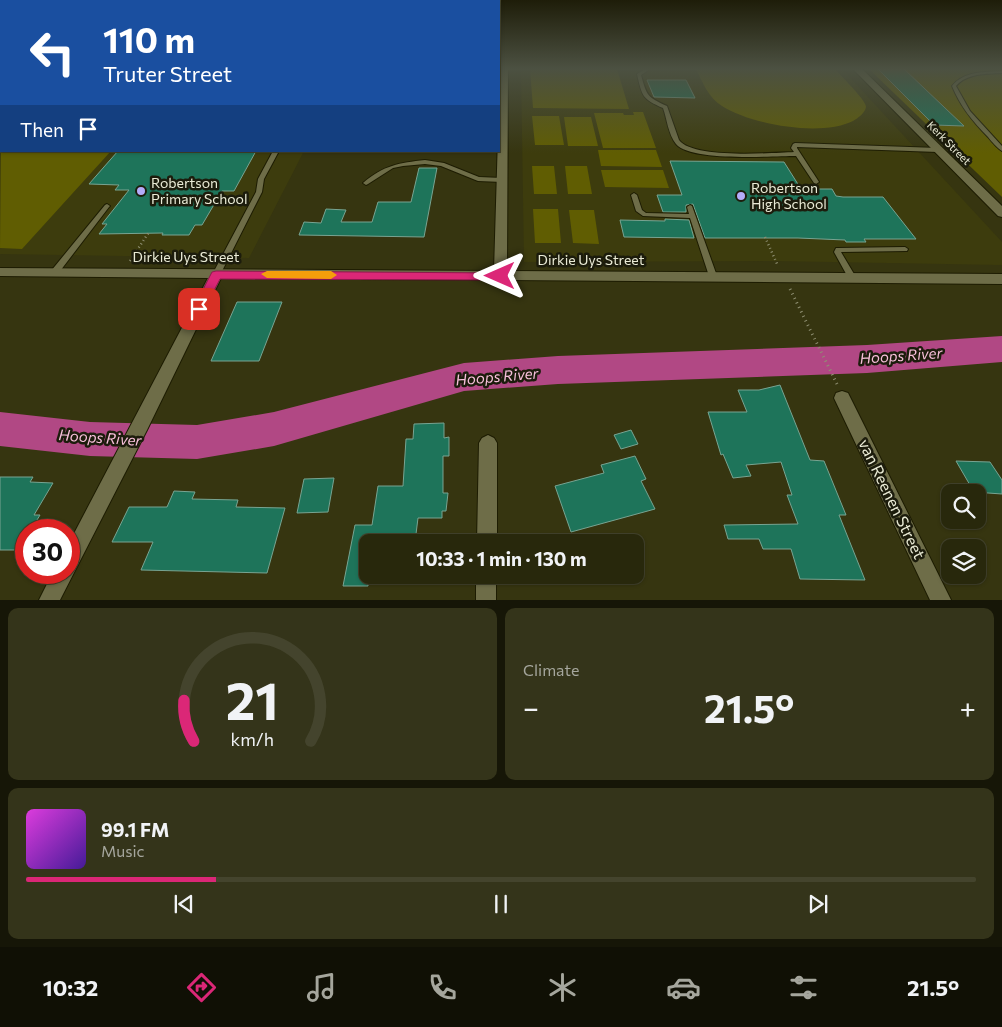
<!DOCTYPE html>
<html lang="en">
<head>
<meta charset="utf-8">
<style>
  :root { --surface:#28280c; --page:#34341a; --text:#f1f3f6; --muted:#a5a69d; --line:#44442d; --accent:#db2777 }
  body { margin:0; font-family:Commissioner,sans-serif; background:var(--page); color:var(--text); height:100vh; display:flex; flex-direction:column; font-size:19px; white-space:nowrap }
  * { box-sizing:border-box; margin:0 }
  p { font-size:16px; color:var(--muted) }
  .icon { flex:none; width:28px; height:28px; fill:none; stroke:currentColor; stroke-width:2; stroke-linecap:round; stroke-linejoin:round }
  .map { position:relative; height:600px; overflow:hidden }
  .details { display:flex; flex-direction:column; gap:8px; padding:8px; background:#161607; flex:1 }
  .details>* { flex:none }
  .top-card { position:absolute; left:0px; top:0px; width:500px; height:152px; box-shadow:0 1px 4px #0004,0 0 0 1px var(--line); background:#1a4fa0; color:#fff; overflow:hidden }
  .tools { position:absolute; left:941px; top:484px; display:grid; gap:10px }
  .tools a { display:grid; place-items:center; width:45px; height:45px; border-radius:10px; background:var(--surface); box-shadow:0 1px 4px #0004,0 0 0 1px var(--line); font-size:25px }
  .speed { position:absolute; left:15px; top:519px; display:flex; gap:10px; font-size:25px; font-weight:700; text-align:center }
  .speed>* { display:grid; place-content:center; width:65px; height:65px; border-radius:50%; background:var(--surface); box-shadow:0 1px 4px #0004,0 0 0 1px var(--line); line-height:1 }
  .speed .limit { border:8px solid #d22; background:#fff; color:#111 }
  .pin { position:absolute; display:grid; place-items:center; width:42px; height:42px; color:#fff; margin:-21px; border-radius:10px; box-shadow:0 2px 8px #0006 }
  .me { position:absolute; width:55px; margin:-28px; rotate:270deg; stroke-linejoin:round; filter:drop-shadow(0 0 4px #0008) }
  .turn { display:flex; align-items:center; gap:18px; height:105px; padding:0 20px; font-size:22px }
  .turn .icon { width:65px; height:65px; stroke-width:2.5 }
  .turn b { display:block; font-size:35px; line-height:42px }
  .then { display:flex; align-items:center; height:48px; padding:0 20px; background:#0003; gap:10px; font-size:19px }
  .big { font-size:38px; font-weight:700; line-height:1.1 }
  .details .widget { flex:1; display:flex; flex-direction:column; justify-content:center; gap:8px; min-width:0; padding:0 18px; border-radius:10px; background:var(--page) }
  .details .dial { align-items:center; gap:0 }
  .dial svg { height:130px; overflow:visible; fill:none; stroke:var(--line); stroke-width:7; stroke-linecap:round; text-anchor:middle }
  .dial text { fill:var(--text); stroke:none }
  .song { display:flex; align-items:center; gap:15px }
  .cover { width:60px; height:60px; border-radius:8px; background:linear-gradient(135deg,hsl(300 70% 55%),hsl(260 70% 35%)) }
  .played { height:5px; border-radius:2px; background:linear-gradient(90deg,var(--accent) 20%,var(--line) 20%) }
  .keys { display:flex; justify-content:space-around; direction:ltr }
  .heat { display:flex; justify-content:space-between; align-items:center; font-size:28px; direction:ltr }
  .details .tiles { flex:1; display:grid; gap:8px; grid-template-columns:1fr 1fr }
  .widget:last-child { grid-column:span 2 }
  .trip { position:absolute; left:359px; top:534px; width:285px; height:50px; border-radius:10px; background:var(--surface); box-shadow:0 1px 4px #0004,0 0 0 1px var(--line); font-weight:700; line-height:50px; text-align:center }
  .dock { display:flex; height:80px; justify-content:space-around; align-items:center; background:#101005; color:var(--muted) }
  .dock .icon { width:35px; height:35px }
  .dock .selected { color:var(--accent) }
  .dock b { font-size:22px; color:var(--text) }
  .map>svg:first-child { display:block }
</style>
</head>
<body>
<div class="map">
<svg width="1002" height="600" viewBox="0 0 1002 600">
  <rect width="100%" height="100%" fill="#363510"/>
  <path fill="#3d3c0d" d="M0,69l1,82h303l-55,107 -249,-4z
    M521,69h321l160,173v23l-227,-4 -251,1z"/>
  <path fill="#605d02" d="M530,69h87l12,40 -96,-1z
    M696,69h139c5,6 32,32 31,38 -1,6 -8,11 -13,14 -32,16 -101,4 -131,-15 -14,-9 -19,-23 -26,-37z
    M869,69h133v128z
    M633,112h10l13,36h-53l-9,-35h29l1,2h10z
    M532,116h27l5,29h-29z
    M564,117h27l7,29h-30z
    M1,139v12h110l-89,98 -22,-1z
    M598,150h58l6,17 -61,-1z
    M532,166h22l3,28h-23z
    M565,166h22l5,28h-24z
    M601,170h62l6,18 -64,-1z
    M533,209h25l3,34h-26z
    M569,210h25l5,34 -26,-1z"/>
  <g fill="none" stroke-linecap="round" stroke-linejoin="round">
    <path fill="#b14884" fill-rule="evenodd" d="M1002,336v26l-135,11 -309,11 -94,7 -190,55 -77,13 -107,-3 -90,-10v-34l90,10 107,3 77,-13 190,-49 94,-7 309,-11z"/>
  </g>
  <path fill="#1e745a" stroke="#78a492" d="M878,69h26l60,57 -30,-1z
    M647,80h39l9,18 -41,-1z
    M118,151h138l-22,40h-12l-20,34h-7l-6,10h-27l1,-2 -64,1 8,-10h-5l27,-34h-14l4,-5 -30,-1z
    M670,161l114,1 17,27h31l4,7 7,1h40l33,42h-52l2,3h-20l-1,-2 -47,-2h-93l-12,-34 -7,1v7h-23l-6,-17h25z
    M419,168h18l-13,69 -125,-2 5,-13 17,1 5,-14 20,1 -5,12h31l6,-20h33z
    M665,219l24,1 5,18 -70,-1 -4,-17 45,1z
    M237,302h45l-23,59h-48z
    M780,385l30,75 14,1 22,54h-7l26,65 -65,-1 -9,-30h-28l-4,-10h-31l-4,-14 74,-1 -11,-29h5l-11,-33 -35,3 5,11 -18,2 -10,-24 -2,1 -13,-43h39l-9,-22h21z
    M444,423v15l5,-1v19h-6v37h5l-2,18h-4v7h-24l-3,24h-47v44h-25l12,-61h17l6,-39h25l3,-47h7l1,-15z
    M631,430l7,14 -17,5 -7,-14z
    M635,456l11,23 -5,2 14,28 -84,23 -16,-46 49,-13 -3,-8z
    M956,461l34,1 12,18v14l-28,-2z
    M0,477h33l-3,5 23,1 -19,32h6l-9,15h-5v9l-6,11h-20z
    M334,478l-6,34 -31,1 7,-34z
    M174,491l21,1 -3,7 46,1 -2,7 49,1 -18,65 -126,-3 12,-28h-41l17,-35h38z"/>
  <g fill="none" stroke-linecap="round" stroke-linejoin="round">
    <defs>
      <path id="service" d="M645,69h5l-9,6c6,21 6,22 26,31l12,34c14,19 92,13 115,12l-3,-4 2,-4 2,-1 143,5 3,2 -3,2 -141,-5v1l22,34 -3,2 -2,-1 -18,-27c-24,0 -105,6 -120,-12 -8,-10 -9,-25 -13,-36 -21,-9 -21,-12 -26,-34z
        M1002,71v2c-16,1 -35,0 -46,13l14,25 32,35v5c-5,-3 -10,-9 -14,-14 -15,-15 -28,-31 -36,-51 12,-15 32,-14 50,-15z
        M273,151h6l-15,28 -2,13 -42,83 -1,2h-6l-1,-2 44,-83 2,-13z
        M425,160l19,3 35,14 23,1 3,2 -3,2 -24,-1 -37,-15 -16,-2 -22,2 -10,2 -25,16 -2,1 -3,-2c21,-18 36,-20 62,-23z
        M634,193l3,2 5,15 4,3 43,1 -2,-7 3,-2 2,1 25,70 -1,2h-6l-1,-2 -19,-58 -47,-2 -7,-5 -5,-16z
        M107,204l3,2 -1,1 -52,68h-6l-1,-2 1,-2 54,-66z
        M905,247l3,2 -1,2 -66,1 16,27 -4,3 -3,-1 -16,-29 2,-4h2z"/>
      <path id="minor" d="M500,69h8l-1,202 495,3v10l-497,-4 -5,2 -5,-2 -274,-2 -74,152 -87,170h-21l14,-28h16v-29l139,-265 -208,-2v-8l494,3z
        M853,69h9l140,137v11l-4,-1z
        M842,391l6,2 103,207h-21l-96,-202 2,-5z
        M488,435l6,3 3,5v99h-20l2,-99 3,-5z
        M476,575h20v25h-20z"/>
    </defs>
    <use href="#service" stroke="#1d1c02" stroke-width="2"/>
    <use href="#minor" stroke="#1d1c02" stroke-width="2"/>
    <path stroke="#909073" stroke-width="2.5" stroke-dasharray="1 3" stroke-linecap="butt" d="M765,237l13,29
      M130,261l19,-29"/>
    <path stroke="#909073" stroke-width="3" stroke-dasharray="1 4" stroke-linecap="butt" d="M790,289l47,95"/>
    <use href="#service" fill="#6e6d48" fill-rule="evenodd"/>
    <use href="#minor" fill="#6e6d48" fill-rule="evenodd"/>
  </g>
  <linearGradient id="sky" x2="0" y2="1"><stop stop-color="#1e1d09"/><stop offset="0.45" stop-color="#4c5142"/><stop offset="1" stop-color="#4c5142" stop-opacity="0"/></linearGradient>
  <rect width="1002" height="153" fill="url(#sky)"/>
  <path fill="#db2777" stroke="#8e194d" d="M216,271l284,2 6,3 -6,4 -280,-1 -17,33h-8l-2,-3 19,-37z"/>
  <path fill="#f59e0b" d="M267,271h64l6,4 -6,4 -64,-1 -6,-4z"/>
  <g fill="#b4acf9" stroke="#1c1c0c" stroke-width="2">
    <circle cx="141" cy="191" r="5"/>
    <circle cx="741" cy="196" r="5"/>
  </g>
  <g text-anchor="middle" stroke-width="5" stroke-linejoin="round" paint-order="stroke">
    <g font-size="11" fill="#eaebd6" stroke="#1c1c0c">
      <text transform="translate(949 143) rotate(45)" y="4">Kerk Street</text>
    </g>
    <g font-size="14" fill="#eaebd6" stroke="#1c1c0c" text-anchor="start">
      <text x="151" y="188">Robertson<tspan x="151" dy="16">Primary School</tspan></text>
      <text x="751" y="193">Robertson<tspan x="751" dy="16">High School</tspan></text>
    </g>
    <g font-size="14" fill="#eaebd6" stroke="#1c1c0c">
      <text x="186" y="262">Dirkie Uys Street</text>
      <text x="591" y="265">Dirkie Uys Street</text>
    </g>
    <g font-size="15" font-style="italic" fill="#f7bfda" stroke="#1c1c0c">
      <text transform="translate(901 356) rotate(-4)" y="5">Hoops River</text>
      <text transform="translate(497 377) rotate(-5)" y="5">Hoops River</text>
      <text transform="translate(100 438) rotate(4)" y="5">Hoops River</text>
    </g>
    <g font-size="16" fill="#eaebd6" stroke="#1c1c0c">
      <text transform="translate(892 499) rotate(64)" y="6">van Reenen Street</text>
    </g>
  </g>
</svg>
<div class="tools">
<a><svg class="icon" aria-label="search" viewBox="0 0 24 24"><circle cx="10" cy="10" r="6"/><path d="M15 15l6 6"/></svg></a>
<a><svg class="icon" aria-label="layers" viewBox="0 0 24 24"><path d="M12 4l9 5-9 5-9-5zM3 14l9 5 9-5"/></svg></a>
</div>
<div class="speed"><div class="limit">30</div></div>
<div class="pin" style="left:199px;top:309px;background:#d93025"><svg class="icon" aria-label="arrive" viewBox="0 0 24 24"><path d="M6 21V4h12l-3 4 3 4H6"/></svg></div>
<svg class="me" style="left:500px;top:276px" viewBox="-20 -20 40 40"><path d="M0-17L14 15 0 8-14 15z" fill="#db2777" stroke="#fff" stroke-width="4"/></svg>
<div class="trip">10:33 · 1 min · 130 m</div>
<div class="top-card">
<div class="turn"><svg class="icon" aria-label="left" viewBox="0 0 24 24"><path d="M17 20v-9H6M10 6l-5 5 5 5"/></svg><div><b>110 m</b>Truter Street</div></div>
<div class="then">Then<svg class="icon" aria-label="arrive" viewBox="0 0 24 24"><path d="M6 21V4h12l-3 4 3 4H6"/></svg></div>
</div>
</div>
<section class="details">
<div class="tiles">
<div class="widget dial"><svg viewBox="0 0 100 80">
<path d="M14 69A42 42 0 1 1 86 69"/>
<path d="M14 69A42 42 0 0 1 8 44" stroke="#db2777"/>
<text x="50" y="56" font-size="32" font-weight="700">21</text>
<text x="50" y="72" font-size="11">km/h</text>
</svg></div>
<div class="widget"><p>Climate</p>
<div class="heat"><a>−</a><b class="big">21.5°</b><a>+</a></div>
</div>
<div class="widget">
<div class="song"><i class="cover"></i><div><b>99.1 FM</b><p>Music</p></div></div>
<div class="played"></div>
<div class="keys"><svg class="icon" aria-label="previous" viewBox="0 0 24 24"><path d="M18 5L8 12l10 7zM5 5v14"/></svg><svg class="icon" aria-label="pause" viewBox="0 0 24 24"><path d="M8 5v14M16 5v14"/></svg><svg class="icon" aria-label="next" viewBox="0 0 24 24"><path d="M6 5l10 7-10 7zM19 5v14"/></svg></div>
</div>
</div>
</section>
<nav class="dock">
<b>10:32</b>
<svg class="icon selected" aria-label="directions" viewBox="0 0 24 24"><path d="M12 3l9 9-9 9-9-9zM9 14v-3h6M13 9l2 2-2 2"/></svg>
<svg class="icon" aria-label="music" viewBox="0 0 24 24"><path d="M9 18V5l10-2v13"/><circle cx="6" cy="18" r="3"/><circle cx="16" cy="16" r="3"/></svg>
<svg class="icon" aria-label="phone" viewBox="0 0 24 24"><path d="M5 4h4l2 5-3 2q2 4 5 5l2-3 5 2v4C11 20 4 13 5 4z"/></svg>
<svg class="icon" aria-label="climate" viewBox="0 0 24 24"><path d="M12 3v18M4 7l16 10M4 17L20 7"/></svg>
<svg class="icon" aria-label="car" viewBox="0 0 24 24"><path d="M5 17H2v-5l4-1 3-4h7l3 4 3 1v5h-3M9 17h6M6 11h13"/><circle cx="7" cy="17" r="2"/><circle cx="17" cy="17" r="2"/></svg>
<svg class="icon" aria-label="filters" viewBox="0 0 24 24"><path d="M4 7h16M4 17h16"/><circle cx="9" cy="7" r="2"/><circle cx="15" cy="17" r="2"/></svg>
<b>21.5°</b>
</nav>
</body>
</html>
